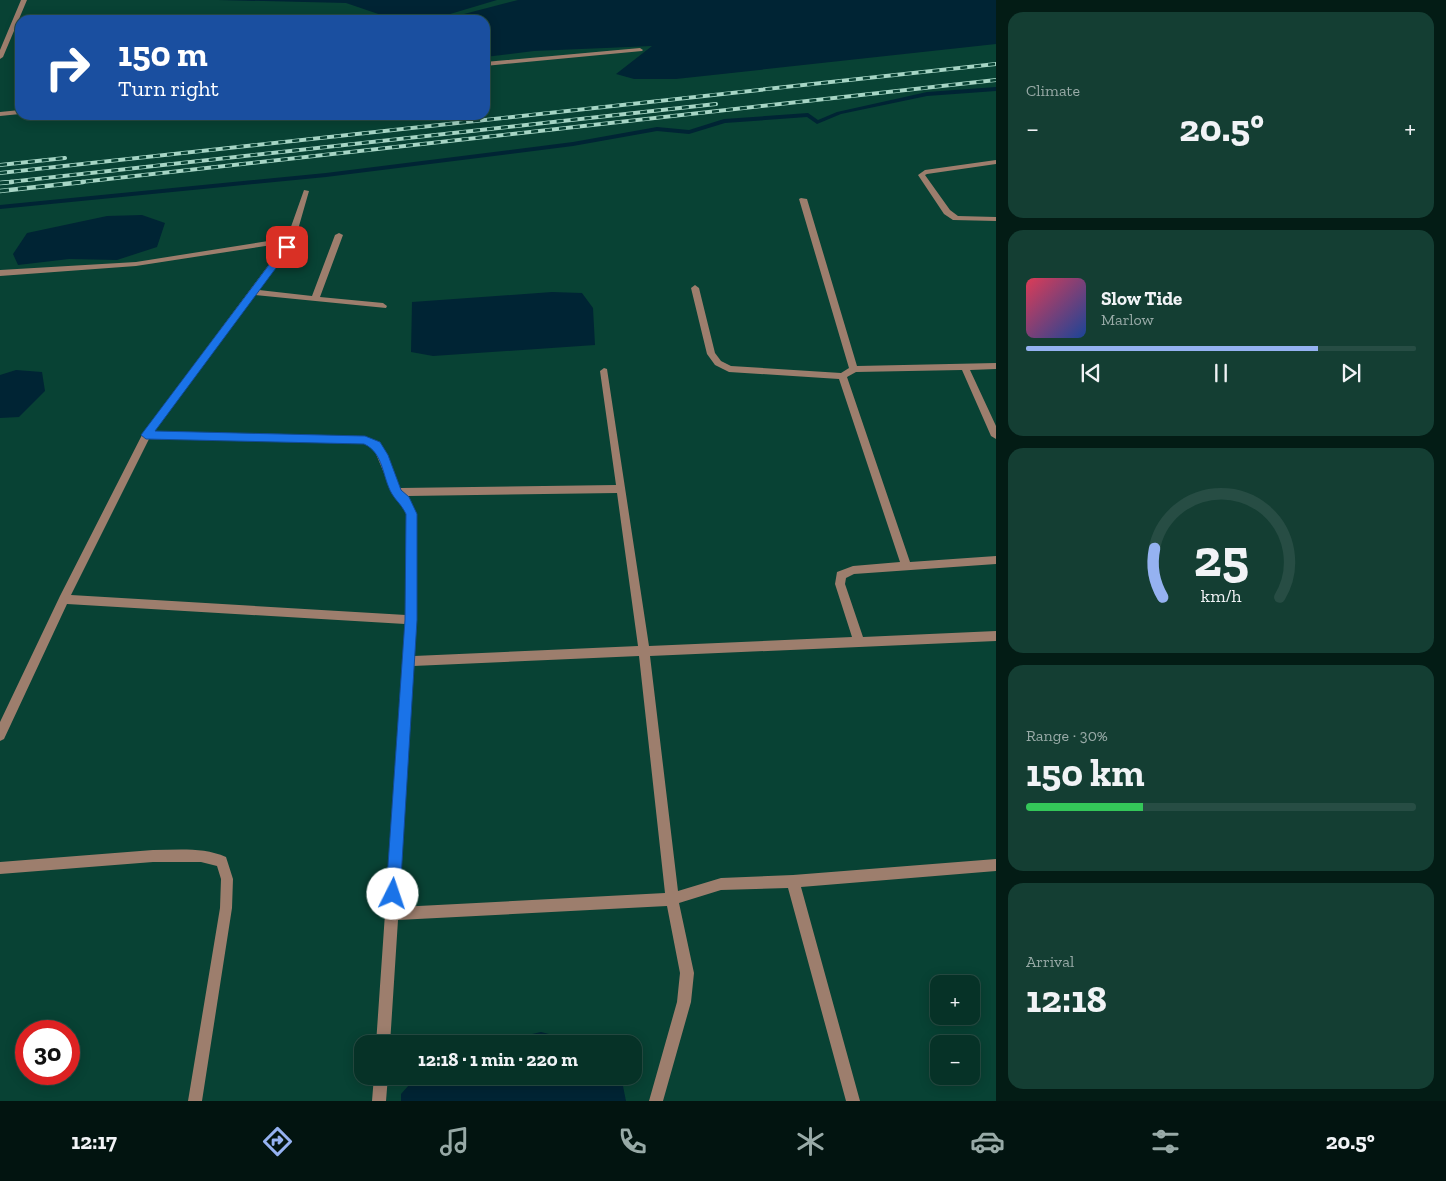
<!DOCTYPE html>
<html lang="en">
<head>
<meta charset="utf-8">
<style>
  :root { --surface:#063227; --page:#143e33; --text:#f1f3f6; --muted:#98aaa7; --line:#274d44; --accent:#95b2f1 }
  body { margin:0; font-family:"Zilla Slab",serif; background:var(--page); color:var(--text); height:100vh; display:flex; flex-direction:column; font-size:19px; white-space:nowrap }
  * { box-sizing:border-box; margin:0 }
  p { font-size:16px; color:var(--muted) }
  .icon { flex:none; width:28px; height:28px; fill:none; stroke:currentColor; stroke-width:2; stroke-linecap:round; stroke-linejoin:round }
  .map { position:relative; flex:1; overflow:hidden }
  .panel { display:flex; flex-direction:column; gap:12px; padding:12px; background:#031c15; width:450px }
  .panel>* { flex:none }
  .guide { position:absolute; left:15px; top:15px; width:475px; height:105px; border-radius:15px; box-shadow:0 2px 12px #0003,0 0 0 1px var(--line); background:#1a4fa0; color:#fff; overflow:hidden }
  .fabs { position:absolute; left:930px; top:975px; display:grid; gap:10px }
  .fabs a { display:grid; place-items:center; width:50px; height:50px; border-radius:10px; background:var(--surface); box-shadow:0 2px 12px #0003,0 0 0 1px var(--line); font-size:25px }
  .speed { position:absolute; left:15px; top:1020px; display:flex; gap:10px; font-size:25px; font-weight:700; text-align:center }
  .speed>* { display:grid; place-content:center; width:65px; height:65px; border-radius:50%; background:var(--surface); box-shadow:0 2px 12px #0003,0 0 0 1px var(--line); line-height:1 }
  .speed .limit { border:8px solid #d22; background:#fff; color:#111 }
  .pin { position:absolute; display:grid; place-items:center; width:42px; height:42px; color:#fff; margin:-21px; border-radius:10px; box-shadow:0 2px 8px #0006 }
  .me { position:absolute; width:55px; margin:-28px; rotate:4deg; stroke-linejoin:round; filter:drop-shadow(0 0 4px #0008) }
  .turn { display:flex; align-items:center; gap:18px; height:105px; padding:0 20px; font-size:22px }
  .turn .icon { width:65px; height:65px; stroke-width:2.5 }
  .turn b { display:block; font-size:35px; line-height:42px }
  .big { font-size:38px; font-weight:800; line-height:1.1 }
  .panel .tile { flex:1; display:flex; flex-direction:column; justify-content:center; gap:8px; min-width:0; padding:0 18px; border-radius:15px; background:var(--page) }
  .panel .dial { align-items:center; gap:0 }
  .dial svg { height:130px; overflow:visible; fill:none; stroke:var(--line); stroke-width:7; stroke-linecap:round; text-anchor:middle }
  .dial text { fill:var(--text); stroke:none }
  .song { display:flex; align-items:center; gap:15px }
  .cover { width:60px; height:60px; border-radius:8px; background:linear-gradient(135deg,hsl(350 70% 55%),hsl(220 70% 35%)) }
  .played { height:5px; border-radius:2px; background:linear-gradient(90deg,var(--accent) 75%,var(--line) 75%) }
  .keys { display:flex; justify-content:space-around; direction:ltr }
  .heat { display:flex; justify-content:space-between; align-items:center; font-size:28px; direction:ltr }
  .charge { height:8px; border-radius:4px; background:linear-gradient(90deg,#34c759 30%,var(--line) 0) }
  .trip { position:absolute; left:354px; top:1035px; width:288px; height:50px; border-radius:15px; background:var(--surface); box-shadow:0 2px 12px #0003,0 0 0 1px var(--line); font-weight:800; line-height:50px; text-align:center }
  .tabs { display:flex; height:80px; justify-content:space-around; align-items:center; background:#021410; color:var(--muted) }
  .tabs .icon { width:35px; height:35px }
  .tabs .on { color:var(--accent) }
  .tabs b { font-size:22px; color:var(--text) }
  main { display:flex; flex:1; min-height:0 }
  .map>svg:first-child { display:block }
</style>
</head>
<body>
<main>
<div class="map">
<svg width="996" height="1101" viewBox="0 0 996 1101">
  <rect width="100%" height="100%" fill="#084234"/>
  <path fill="#002434" d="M218,0h279l-67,20h-34l-50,-17z
    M518,0h478v44l-320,35h-42l-18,-5 36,-28 -118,5 -49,6v-37h-44z
    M142,215l23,8 -8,24 -40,13 -48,-1 -51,6 -5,-11 14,-21 80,-17z
    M552,292l30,1 11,15 2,37 -162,11 -22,-4 1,-50z
    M16,370l26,2 3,19 -26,26 -19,1v-43z
    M541,1032l48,12h-101z
    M417,1076h204l5,25h-225v-7z"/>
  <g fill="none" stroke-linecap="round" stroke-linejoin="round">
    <path fill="#002434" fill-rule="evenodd" d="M996,87v4l-69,5 -86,18 -24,10 -10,-7 -82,6 -36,11 -32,-3 -84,15 -247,31 -326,32v-4l326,-32 247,-31 84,-15 32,3 35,-11 84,-6 10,7 19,-8 90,-20z"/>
    <path fill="#9d7e6d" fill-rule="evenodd" d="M21,0h6l-24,57 -3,2v-9z
      M640,48l3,2 -1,1 -157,15v-4z
      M20,110v4l-20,2v-4z
      M996,160v4l-69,10 -2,1 25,35 8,6 38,1v4l-43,-1 -9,-6 -26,-39 7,-5z
      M304,190l5,1 -14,49 -36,50 53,6 23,-61 4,-2 4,2 -23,62 63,6 4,3 -1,2 -131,-13 -102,137 212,5 14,6 8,12 13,33 216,-3 -16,-114 4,-3 3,1 42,277 203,-9 -17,-53 2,-12 16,-6 47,-4 -61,-183 -110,-7 -14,-7 -8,-11 -16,-66 4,-3 4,3 16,65 6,8 10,5 110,7 8,-5 -50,-169 2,-1 6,1 50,167 139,-3v6l-26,1 26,56v13l-5,-3 -29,-66 -106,2 -9,5 63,185 86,-6v8l-142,10 -8,4 -1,6 18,53 133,-6v10l-346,15 28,235 43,-13 72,-3 203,-16v12l-195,16 59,214h-14l-58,-213 -67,2 -42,13 15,70 -3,29 -28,99h-14l28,-99 3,-29 -13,-67 -269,14 -8,124h-14l29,-420 -338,-20 -63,135 -4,2v-19l60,-126 83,-163 142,-190 -149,23 -136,10v-6l136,-8 151,-24zM149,439l215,4 9,4 19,45 10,10 4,12v101l-335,-20zM617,493l21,153 -224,10 2,-36v-106l-8,-18zM639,656l26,237 -266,14 14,-241z
      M153,850c25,0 50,-3 73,7l7,22 -1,29 -30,193h-14l32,-193 1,-29 -4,-13 -16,-4h-48l-153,12v-12z
      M374,1076h14l-2,25h-14z"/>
    <defs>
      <path id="rail-far1" d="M0,165l65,-7
        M0,173l996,-109
        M0,183l716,-79
        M72,183l924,-103"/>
      <path id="rail" d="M0,183l12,-1
        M0,191l83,-9"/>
    </defs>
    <use href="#rail-far1" stroke="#a6d5c5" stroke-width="4"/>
    <use href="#rail" stroke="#a6d5c5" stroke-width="4.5"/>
    <use href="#rail-far1" stroke="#084234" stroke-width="2.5" stroke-dasharray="7" stroke-linecap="butt"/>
    <use href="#rail" stroke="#084234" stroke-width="3" stroke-dasharray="9" stroke-linecap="butt"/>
  </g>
  <path fill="#1a73e8" stroke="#114b97" d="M287,244l4,3 -1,2 -135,182 210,5 15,6 8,13 13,35 8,7 8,17v106l-17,274 -2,6 -5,2 -5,-2 -2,-6 19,-274 1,-106c-5,-10 -9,-12 -14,-20 -10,-17 -8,-41 -28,-50l-218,-5 -5,-4 143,-190z"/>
</svg>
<div class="fabs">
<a>+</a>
<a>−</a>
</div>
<div class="speed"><div class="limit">30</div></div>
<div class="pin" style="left:287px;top:247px;background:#d93025"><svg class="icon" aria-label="arrive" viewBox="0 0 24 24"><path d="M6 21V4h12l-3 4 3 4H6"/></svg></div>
<svg class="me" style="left:393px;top:894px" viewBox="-20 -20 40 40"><circle r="19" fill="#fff"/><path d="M0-13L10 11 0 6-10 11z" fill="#1a73e8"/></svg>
<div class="trip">12:18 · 1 min · 220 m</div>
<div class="guide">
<div class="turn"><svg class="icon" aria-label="right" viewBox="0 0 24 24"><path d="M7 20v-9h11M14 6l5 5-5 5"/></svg><div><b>150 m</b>Turn right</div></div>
</div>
</div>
<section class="panel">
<div class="tile"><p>Climate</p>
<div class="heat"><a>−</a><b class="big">20.5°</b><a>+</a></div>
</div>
<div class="tile">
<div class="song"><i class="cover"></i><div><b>Slow Tide</b><p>Marlow</p></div></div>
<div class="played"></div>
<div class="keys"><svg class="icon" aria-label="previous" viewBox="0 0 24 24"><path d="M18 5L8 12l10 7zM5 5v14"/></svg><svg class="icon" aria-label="pause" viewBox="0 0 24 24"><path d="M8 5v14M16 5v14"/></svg><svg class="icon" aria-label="next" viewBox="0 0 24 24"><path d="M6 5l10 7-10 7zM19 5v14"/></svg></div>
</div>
<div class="tile dial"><svg viewBox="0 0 100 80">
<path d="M14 69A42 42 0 1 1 86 69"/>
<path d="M14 69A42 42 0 0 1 9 39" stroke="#95b2f1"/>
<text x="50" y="56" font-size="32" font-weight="700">25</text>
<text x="50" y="72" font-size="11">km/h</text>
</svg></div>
<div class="tile"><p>Range · 30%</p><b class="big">150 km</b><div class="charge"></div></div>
<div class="tile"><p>Arrival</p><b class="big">12:18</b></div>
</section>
</main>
<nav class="tabs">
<b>12:17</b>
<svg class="icon on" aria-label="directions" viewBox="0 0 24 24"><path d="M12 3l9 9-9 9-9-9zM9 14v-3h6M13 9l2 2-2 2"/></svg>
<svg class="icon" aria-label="music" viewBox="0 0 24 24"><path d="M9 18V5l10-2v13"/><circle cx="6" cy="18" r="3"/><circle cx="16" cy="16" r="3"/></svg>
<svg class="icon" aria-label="phone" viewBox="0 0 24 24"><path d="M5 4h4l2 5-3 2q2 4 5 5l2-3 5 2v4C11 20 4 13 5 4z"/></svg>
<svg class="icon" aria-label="climate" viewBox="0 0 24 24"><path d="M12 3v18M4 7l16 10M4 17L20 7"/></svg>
<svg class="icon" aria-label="car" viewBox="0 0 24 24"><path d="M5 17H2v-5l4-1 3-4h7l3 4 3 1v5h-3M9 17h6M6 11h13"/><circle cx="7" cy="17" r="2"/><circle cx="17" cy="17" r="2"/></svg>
<svg class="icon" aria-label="filters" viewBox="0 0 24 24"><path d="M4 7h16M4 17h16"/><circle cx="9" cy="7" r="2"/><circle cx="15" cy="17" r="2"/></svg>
<b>20.5°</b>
</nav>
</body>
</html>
